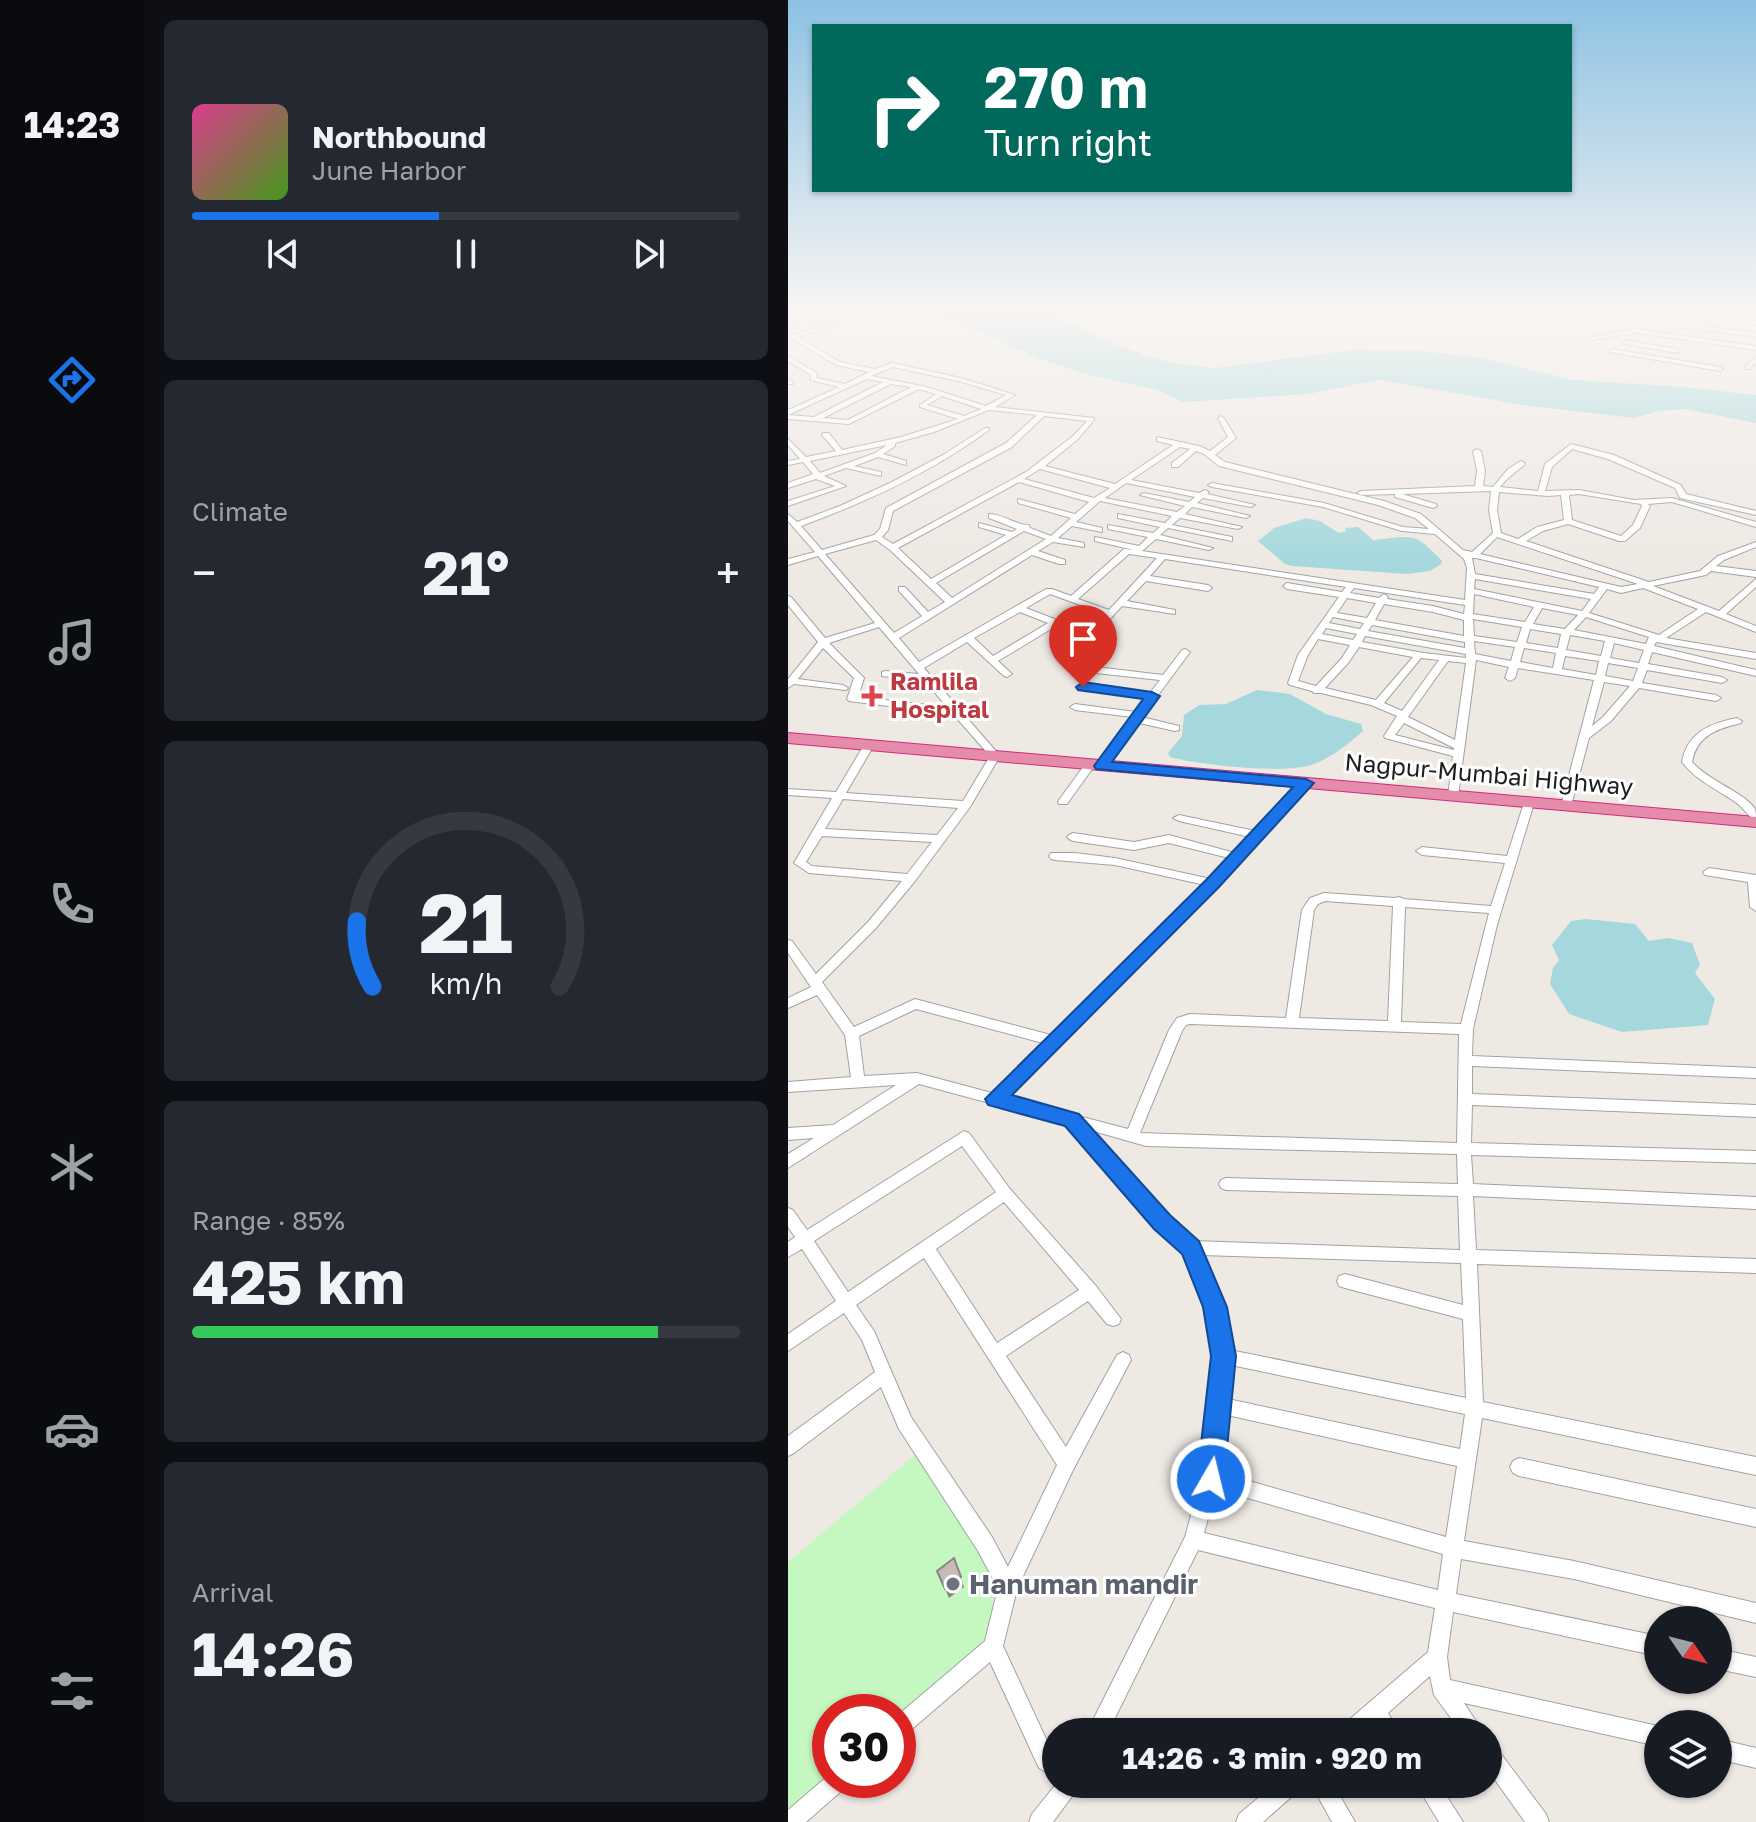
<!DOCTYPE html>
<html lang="en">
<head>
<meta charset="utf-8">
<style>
  :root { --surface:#171b24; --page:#242831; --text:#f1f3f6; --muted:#9ea1a6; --line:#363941; --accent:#1a73e8 }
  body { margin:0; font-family:"Golos Text",sans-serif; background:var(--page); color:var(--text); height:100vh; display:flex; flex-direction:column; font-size:30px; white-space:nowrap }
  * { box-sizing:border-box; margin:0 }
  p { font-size:26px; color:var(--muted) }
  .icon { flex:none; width:44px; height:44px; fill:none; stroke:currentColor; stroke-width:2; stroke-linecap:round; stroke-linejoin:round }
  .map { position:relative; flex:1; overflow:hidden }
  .details { display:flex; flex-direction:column; gap:20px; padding:20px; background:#0d0f14; width:644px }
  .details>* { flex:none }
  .hud { position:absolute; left:24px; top:24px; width:760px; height:168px; border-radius:0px; box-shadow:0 2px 6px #0004; background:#00695c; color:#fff; overflow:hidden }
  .needle { width:52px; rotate:125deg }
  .fabs { position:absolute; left:856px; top:1606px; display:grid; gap:16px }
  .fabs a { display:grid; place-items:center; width:88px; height:88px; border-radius:50%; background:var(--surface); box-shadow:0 2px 6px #0004; font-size:40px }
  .speed { position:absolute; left:24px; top:1694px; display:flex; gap:16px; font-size:40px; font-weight:700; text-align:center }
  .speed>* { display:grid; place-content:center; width:104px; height:104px; border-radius:50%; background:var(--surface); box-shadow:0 2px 6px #0004; line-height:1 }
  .speed .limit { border:12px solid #d22; background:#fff; color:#111 }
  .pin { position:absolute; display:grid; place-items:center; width:68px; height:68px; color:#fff; margin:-82px -34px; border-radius:50% 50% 50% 0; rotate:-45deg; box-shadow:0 0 8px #0007 }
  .pin .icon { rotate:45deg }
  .me { position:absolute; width:88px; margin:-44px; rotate:8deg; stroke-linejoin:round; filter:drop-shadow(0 0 6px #0008) }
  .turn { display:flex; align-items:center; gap:28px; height:168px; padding:0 40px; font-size:36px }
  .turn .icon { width:104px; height:104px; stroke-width:2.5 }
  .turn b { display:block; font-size:56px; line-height:68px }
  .big { font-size:60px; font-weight:700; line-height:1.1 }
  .details .card { flex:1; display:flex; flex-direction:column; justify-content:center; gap:12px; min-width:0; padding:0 28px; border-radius:12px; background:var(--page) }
  .details .dial { align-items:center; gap:0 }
  .dial svg { height:208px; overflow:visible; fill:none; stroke:var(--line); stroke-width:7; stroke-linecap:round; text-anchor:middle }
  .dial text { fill:var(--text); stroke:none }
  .song { display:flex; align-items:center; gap:24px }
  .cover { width:96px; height:96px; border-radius:12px; background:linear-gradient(135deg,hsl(330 70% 55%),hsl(100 70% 35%)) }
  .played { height:8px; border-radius:4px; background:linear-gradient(90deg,var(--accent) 45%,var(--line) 45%) }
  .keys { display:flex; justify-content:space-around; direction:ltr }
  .heat { display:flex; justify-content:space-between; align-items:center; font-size:44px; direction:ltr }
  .charge { height:12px; border-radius:6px; background:linear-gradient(90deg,#34c759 85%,var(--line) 0) }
  .trip { position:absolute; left:254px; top:1718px; width:460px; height:80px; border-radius:40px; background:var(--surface); box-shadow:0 2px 6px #0004; font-weight:700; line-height:80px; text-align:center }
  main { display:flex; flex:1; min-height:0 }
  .tabs { display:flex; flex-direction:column; width:144px; justify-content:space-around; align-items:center; background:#090b0e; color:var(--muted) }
  .tabs .icon { width:56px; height:56px }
  .tabs .active { color:var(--accent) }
  .tabs b { font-size:36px; color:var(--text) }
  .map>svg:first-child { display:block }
</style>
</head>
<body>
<main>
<nav class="tabs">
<b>14:23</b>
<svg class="icon active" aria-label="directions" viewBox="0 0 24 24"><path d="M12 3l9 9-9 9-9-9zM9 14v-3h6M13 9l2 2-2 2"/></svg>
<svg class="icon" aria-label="music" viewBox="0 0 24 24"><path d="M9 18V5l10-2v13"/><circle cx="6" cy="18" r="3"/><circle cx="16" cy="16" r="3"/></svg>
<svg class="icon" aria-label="phone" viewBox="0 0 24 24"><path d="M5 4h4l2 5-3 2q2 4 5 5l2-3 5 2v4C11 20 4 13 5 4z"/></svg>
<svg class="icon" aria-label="climate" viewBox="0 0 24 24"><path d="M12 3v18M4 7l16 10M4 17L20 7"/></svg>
<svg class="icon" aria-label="car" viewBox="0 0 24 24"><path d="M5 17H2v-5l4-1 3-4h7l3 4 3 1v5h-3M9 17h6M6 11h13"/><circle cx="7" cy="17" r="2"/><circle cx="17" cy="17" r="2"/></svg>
<svg class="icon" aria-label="filters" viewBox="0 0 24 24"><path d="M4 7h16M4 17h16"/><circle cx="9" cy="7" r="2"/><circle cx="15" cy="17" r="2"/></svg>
</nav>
<section class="details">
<div class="card">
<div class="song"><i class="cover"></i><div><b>Northbound</b><p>June Harbor</p></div></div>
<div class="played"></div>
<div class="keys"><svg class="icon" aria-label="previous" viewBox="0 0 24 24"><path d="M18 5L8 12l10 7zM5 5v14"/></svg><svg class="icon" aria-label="pause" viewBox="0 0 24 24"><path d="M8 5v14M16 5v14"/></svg><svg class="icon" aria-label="next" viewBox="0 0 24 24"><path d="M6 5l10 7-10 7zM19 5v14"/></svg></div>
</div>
<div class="card"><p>Climate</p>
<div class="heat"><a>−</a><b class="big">21°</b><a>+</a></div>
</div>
<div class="card dial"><svg viewBox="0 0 100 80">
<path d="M14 69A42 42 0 1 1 86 69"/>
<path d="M14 69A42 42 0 0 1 8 44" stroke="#1a73e8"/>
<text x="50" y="56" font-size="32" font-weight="700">21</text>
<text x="50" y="72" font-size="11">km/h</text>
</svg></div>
<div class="card"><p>Range · 85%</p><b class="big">425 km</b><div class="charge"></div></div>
<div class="card"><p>Arrival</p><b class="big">14:26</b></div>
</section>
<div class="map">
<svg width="968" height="1822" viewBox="0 0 968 1822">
  <rect width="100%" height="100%" fill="#efe9e4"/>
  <path fill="#c5f8c1" d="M128,1454l84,118 -19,86 -83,77v-23h-68v68l-42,42v-260z"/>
  <path fill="#a5d8dc" d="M142,310h117l39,22 60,24 27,7 43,5 136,-18 70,1 56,6 94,23 111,7 73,8v28l-71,-14 -26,2 -25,7 -103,-12 -153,-26 -70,14 -125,8 -25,-12 -73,-16 -42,-14z
    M518,518l14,3 19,12 7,-2 -1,-3 13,-1 15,13c41,-4 41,-9 69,21l-1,3 -11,7 -23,3 -115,-8 -7,-2 -27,-23 16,-13z
    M469,690l33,4 36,20 35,10 2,7c-15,13 -33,28 -52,34 -29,9 -111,0 -141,-8l-2,-4 14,-17 2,-21 15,-10 27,-1z
    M798,919l49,5 14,17 20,-3 23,5 8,22 -5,8 20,26 -7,26 -86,7 -53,-18 -19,-30 3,-16 6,-8 -7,-15 19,-24z"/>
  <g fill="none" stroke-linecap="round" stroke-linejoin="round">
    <defs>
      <path id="minor" d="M862,310h6l-15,20 115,16v4l-119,-17 -46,7 -3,-2 47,-9z
        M901,310h6l-10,14 71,9v4l-74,-10 -3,4h-4z
        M940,317l28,4v4l-30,-5z
        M22,318l2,3 -24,8v-4z
        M47,322l5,1 -42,14 42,25 35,7 17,-6 69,15 54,17 -20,12 99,11v2l-16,19 -33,27 70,18 58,-39 -16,-4v-4l42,9 11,5 18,-14 -10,-19 3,-2 3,2 12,20 -21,17 10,7 159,39 37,13 42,36 9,2 21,-19 -4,-23 2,-19 -89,3 34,10 1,2 -4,2 -38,-11v-3l-34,1 -4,-2 4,-2 114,-5 2,-15 -4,-20 4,-2 4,2 4,20 -2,15 10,1 15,-18 13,-8 4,2 -1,2 -18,15 -6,7 38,4 7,-27 26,-20 43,11 67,30 5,9 70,17v4l-76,-17 -5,-10 -67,-29 -36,-10 -20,18 -7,24 34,-1 55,10 38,-2 84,24v5l-84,-25 -24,2 2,2 -10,22 -15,13h-6l-51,-17 -25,7 -17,10 123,41 51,-11 18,-15 38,-14v5l-32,13 -8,6 40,5v6l-45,-6 -5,4 -53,11 66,25 37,-32v8l-30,27 30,12v6l-50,-20 -40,26 90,15v6l-100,-17 -2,4 102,24v6l-104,-24 -4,12 74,13 5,3 -5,3 -75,-13 -5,13 74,12 5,3 -5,3 -77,-13 -28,33 -22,17 -18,68 -5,3 -5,-3 33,-126 -76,-12 -3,10 -5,3 -5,-3 4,-11 -33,-7 -18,136 -5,3 -4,-1 -1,-2 5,-40 -68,-18 -1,-2 13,-20 -26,-11 -50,-12h-7l-2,-2 -22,-6 -2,-2 10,-28 41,-58 -52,-8 -4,-3 4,-3 55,9 4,-5 -181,-28 -15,17 58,9 4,3 -4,3 -62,-10 -19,20 48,9v4l-53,-8 -45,49 -3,1 -5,-3 15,-16 -28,-11 -58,35 14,13 -5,3 -3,-1 -37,-34 -43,26 76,88 -30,51 -55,74 -39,47 -54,54 32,45 61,-28 136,36 154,-150 -90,-20 -60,-5 -4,-1 -2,-3 2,-3h24l40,5 96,21 18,-21 -60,-15 -35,7 -61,-9 -4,-2 -2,-2 2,-2 4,-2 61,9 35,-7 66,18 15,-16 -71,-16 -6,-3 6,-3 76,16 47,-50h8l1,2 -1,2 -93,101 -211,211 122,32 41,-99 8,-12 13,-4 96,4 16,-108 8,-12 14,-5 71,5 4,-1 5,2 87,7 14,-43 -83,-8 -6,-4 6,-4 85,9 17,-53 5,-3 4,1 1,2 -37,122 -24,104 -1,27 284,12v10l-284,-12v28l284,11v12l-284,-12 -1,38 285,8v12l-285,-8 2,29 283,13v12l-283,-13 3,54 280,9v14l-279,-9 6,138 273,55v18l-274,-57 -18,123 110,20 182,42v20l-182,-44 -113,-20 -5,35 202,42v20l-205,-44 -6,45 3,23 208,46v20l-194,-43 19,29h-22l-27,-37 -4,-19 -42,37 11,19h-22l-5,-6 -6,6h-26l3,-7 85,-73 7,-44 -237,-58 -90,182h-21l98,-195 20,-72 10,-109 -8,-49 -22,-55 -28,-25 -90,-103 -148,-40 -131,84v-14l26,-16 -26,2v-12l45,-3 63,-40 -108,7v-10l63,-5 -6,-42 -28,-40 -29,13v-10l23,-11 -23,-34v-13l4,1 24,33 52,-52 34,-41 -93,-8 -15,-10 38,-65 -44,-3v-6l48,3 28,-47 5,-3 5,3 -28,48 117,8 27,-45 -37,-42 -104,-13 -2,-2 7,-21 -31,-30 -25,31 45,6 5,3 -2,2 -52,-6 -6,4v-9l30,-37 -30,-37v-9l3,1 34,41 50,-15 -57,-67 -30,9v-6l27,-7 -27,-31v-7l9,8 43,-16 52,-24 51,-27 42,-27h4v2c-57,42 -122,72 -188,96l21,24 52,-15 6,-6 6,-21 120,-65 31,-28 -48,-5 -55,22 -39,11v3l-12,8 23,7v4l-28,-8 -24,9 27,6v4l-35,-8 -22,8 22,10 -58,20v-5l47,-15 -19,-7 -28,9v-5l25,-9 -10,-12 -15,3v-4l12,-2 -12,-14v-6l18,18 30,-6 -14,-16 1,-2h6l13,17 59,-13 57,-18 -38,-12v-2l16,-11 -17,-5 -70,35 -61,-5v-9l51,-23 -29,-7 1,-5 -23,-14v-5l29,17 -1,5 29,6 24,-12 -33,-7 -44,-26h-4v-7l6,3zM105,367l65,14 48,14 -20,11 -59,-19 -56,-11zM79,379l16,3 -69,35 -26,-2zM103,384l20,3 -63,33 -25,-2zM154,396l39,13 -17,7 -37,-11zM256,416l43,5 -14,15 -47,36 -133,72 -11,-7 6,-7 5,-19 119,-64zM99,445l-12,8 -55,20 -10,-12zM392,447l10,2 -18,14v4h6l18,-16 8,3 15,12 159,39 37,13 14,11 -26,-2 -79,-24 -112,-20 -4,2 4,2 111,20 79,24 33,3 29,25 3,9 -2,32 -323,-49 14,-12 53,11 4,-2 -53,-13 8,-7 64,13v-4l-60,-12 8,-7 58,11 4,-2 -57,-13 7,-7 54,11 4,-2 -53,-13 6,-5 48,9 4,-2 -48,-11 2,-2 -4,-2 -6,3 -68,-13zM252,469l70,19 -16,10 -70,-19zM231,482l70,20 -14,12 -57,-15v4l53,15 -20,18 -21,-8 -1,-3c-14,0 -26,-11 -40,-11v4l28,11 -5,3 -33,-9v4l27,8 -75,44 -33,-31zM338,483l69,14 -6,5 -45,-9 -4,2 45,11 -8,6 -72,-14zM711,492l49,4 13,-1 3,25 -27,7 -19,12 -17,-6 -4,-23zM791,494l62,10 1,2 -9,19 -12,11 -49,-16 -3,-25zM312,501l72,15 -7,7 -47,-9v4l42,9 -7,6 -45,-8v4l40,8 -9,9 -44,-9v4l39,9 -10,-1 -53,47 -19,-7h-6l-127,73 -20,-24 133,-83 27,9h6v-4l-27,-9 15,-9 31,5v-4l-26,-5 14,-12 30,6v-4l-26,-6zM236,531l22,8 -94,59 -16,-15zM709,537l141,47 -17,3 -141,-33zM88,540l14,10 55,52 -17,10 -23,-25h-6v4l23,25 -28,17 -69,-79zM341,554l28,4 -48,52 -31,-11zM688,558l123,29 -5,7 -119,-20 -3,-16zM687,579l116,20 -9,12 -108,-22zM566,588l111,17 -1,9 -31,-8 -46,-7 1,-2 -4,-3 -5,4 -29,-5zM855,588l55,21 -39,26 -70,-22 18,-24 14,4zM262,594l55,20 -17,18 -62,-24zM686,594l60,13 -9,15 -52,-8zM559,598l29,5 -9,15 -30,-5zM596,604l49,8 31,8v16l-89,-16zM754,608l36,7 -13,14 -32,-5zM232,612l28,11 -55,33 -19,-18zM545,617l31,6 -4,6 -31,-6zM798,617l63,20 -3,7 -72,-14zM685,619l49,8 -5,15 -43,-6zM584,625l93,17v6l-97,-17zM91,627l40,47 -34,-3 -3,1v4l43,5 22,26 -89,-10 6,-19 -35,-35zM538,628l31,6 -4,6 -31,-6zM742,629l31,5 -3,14 -32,-5zM782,635l35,6 -4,15 -35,-6zM577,636l101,18v4l-42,-5 -62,-11zM530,639l32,6 -8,13 -26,28 -18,-5 10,-26zM686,641l41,6 -4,14 -36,-7zM826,643l30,7 -5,13 -29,-5zM571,647l54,10 -37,43 -51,-12 24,-26zM736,648l32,5 -3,15 -33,-6zM777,656l34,5 -3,14 -34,-6zM633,658l18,2 -37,51 -18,-8zM660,661l18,2 -11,77 -47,-23zM820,663l30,5 -5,13 -28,-5zM816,682l26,4 -27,31 -11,9zM616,723l50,25v2l-59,-15zM55,799l115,9 -21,27 -112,-6zM34,836l110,6 -25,32 -95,-8 -6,-4zM537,901l68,5 -5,115 -89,-3 15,-108 4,-6zM617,907l84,6 -28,111 -60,-2zM128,1009l127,34 -51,50 -75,-20 -53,3 -5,-40zM402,1024l269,10 -2,109 -317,-10 42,-102 4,-6zM302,1130l56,16 311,8 1,30 -232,-6 -5,2 -2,4 2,4 5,2 232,6 2,54 -266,-9 -27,-24zM414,1255l259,8 2,42 -118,-31 -6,2 -2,5 2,5 6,2 118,31 3,79 -236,-48 -7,-43zM443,1365l234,49 -5,35 -232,-50zM439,1415l230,51 -11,71 -225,-64zM428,1489l227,65 -5,36 -234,-57z
        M835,340l54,9 3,2 -3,2 -56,-10z
        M824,349l108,18 3,2 -3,2 -110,-19v-2z
        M968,356v6l-7,7h-4v-2z
        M0,379l5,3v2h-5z
        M397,649l5,3 -48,65 37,9v4l-4,1 -36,-8 -33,45h-8l-1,-2 35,-49 -57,-7 -5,-3 5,-3 61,8 10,-14 -63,-8 -3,-1v-4l70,8 10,-13 -64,-7 -5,-3 5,-3 67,8 19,-25z
        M949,718l5,3 -1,2c-24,6 -44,12 -49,39 15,18 55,32 63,47 1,3 1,9 1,12 -7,-4 -11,-11 -18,-17 -20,-15 -41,-22 -56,-42 5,-29 28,-39 55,-44z
        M302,762l5,3 -28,39h-8l-1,-2 1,-2 27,-37z
        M921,868l47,7v36l-6,-4 -2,-25 -43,-7 -2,-3z
        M176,1131l5,2 41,56 86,97 25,33 -2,5 -6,2 -6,-2 -19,-23 -82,55 60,91 51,-92 6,-3 6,3 2,5 -58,110 -56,119 -14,57 50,108 3,2v22l-17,-10 -49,-106 -85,73 -7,3v-23l87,-74 13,-53 -20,-37 -79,-122 -18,-42 -87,66 -6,3v-20l87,-64 -13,-32 -18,-27 -56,38v-17l48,-33 -34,-52 -14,8v-15l7,-5 -7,-10v-19l5,2 14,20zM174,1146l34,46 -148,100 -34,-51zM216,1202l75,88 -82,53 -61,-94zM136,1258l133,207 -49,102 -16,-30 -81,-120 -37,-86 -18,-26z
        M731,1458l237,51v18l-237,-51 -6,-3 -3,-6 3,-6z
        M930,1649l38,8v20l-38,-8z
        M930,1739l38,9v20l-38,-9z
        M700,1743l7,3 51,68 3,8h-24l-37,-52z
        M42,1774v6h19l-3,7 -40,35h-18v-12z
        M268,1784h23l-3,7 -23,31h-24l3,-8z
        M487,1784h26l-3,7 -35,31h-27l3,-8z
        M523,1784h22l22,38h-23z
        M628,1784h23l24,38h-24z"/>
      <path id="highway" d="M0,733l968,84v10l-968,-84z"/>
    </defs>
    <use href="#minor" stroke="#a2a2a2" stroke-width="2"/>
    <use href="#highway" stroke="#d7277f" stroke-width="2"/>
    <use href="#minor" fill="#fff" fill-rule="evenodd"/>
    <use href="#highway" fill="#e58cab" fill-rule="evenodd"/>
  </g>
  <path fill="#8b8380" d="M166,1558l10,29 -15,11 -4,-9z"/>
  <path fill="#c6bbb7" stroke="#8b8380" stroke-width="2" d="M166,1558l7,19 -16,12 -8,-18z"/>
  <linearGradient id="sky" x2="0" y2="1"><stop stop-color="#8dc2e3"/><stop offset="0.55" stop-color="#f8f5f3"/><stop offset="1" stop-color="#f8f5f3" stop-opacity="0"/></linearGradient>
  <rect width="968" height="565" fill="url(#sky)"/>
  <path fill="#1a73e8" stroke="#114b97" stroke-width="2" d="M295,682l69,10 8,4 -48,66 194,17 8,4 -95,104 -207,208 67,19 91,101 29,26 28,66 9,49 -12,123 -4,9 -9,4 -10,-4 -4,-9 14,-123 -8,-49 -21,-53 -28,-25 -89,-103 -77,-21 -3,-6 222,-220 86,-92 -197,-18 -2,-3 49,-67 -65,-9 -2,-3z"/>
  <path fill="#e0444e" stroke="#fff" stroke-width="3" d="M80 684h8v8h8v8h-8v8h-8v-8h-8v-8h8z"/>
  <circle fill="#6b7280" stroke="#fff" stroke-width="3" cx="165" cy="1584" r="8"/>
  <g text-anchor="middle" stroke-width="6" stroke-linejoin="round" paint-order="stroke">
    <g font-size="24" font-weight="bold" fill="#be3a42" stroke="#fff" text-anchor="start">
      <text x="102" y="690">Ramlila<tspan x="102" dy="28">Hospital</tspan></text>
    </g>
    <g font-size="24" fill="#1e1e1e" stroke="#fff">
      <text transform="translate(701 775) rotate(5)" y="8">Nagpur-Mumbai Highway</text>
    </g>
    <g font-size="28" font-weight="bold" fill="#5b616d" stroke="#fff" text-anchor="start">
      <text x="181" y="1594">Hanuman mandir</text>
    </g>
  </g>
</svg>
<div class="fabs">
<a><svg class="needle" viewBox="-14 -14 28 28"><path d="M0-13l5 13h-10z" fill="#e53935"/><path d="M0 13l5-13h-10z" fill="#9ea1a6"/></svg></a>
<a><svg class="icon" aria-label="layers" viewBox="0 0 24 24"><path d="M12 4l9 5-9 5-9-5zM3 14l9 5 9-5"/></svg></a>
</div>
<div class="speed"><div class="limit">30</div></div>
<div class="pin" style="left:295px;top:687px;background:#d93025"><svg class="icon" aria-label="arrive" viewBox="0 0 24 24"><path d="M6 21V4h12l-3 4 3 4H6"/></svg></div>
<svg class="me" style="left:423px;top:1479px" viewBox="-20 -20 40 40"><circle r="17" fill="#1a73e8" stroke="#fff" stroke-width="3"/><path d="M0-11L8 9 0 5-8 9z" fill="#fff"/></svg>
<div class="trip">14:26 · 3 min · 920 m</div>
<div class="hud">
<div class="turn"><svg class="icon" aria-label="right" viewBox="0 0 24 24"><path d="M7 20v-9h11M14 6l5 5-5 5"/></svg><div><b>270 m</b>Turn right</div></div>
</div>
</div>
</main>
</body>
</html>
